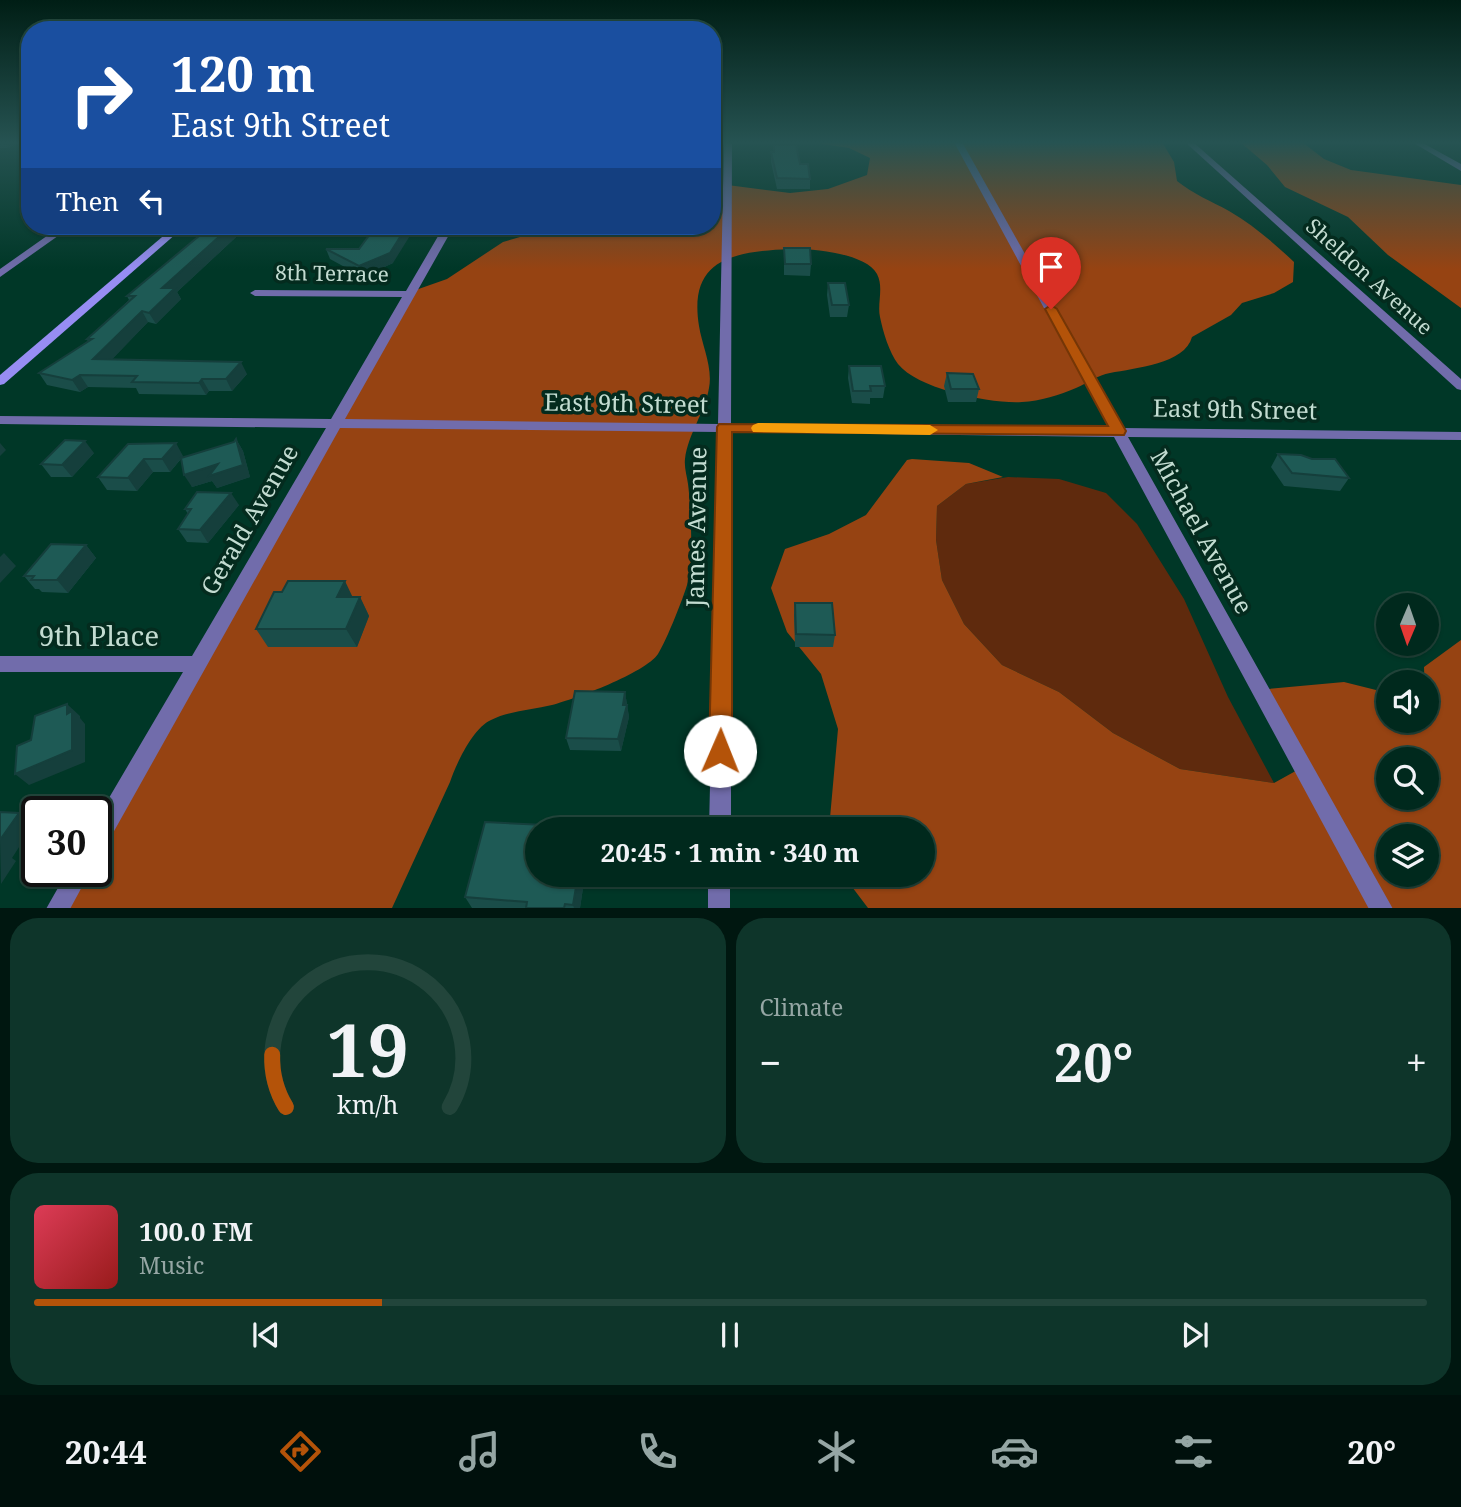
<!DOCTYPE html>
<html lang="en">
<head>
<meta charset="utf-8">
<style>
  :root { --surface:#00291d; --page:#0e352a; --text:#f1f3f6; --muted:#95a6a4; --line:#22453b; --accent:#b45309 }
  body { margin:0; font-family:"Noto Serif",serif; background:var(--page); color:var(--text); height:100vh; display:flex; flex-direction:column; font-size:26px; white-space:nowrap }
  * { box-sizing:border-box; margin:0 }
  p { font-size:23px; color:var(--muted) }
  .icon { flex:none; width:38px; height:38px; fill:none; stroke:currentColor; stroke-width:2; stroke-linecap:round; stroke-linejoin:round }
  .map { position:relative; height:908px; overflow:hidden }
  .panel { display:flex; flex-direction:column; gap:10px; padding:10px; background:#001710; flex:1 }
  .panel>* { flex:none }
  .hud { position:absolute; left:21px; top:21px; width:700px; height:214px; border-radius:28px; box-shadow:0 2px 5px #0004,0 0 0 2px var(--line); background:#1a4fa0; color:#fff; overflow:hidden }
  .needle { width:46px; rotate:182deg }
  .tools { position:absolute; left:1376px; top:593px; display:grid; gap:14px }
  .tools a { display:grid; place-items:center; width:63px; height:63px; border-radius:50%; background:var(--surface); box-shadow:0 2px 5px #0004,0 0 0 2px var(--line); font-size:35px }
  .speed { position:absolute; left:21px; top:796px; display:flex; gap:14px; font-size:35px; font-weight:700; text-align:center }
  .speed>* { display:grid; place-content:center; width:91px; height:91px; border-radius:50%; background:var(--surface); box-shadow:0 2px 5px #0004,0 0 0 2px var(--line); line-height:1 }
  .speed .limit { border:4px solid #111; border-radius:10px; background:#fff; color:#111 }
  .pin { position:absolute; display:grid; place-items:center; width:60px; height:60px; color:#fff; margin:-72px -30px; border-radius:50% 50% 50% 0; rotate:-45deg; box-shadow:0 0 7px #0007 }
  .pin .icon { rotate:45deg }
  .me { position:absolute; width:77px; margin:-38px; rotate:1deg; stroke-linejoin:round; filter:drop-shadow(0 0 5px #0008) }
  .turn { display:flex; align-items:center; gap:24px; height:147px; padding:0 35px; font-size:32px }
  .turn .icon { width:91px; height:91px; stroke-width:2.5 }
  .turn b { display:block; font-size:49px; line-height:60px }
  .then { display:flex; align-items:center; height:66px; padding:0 35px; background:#0003; gap:14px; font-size:26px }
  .big { font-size:52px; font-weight:700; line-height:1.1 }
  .panel .widget { flex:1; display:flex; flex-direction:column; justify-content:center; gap:10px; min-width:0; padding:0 24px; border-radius:28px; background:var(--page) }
  .panel .dial { align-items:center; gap:0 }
  .dial svg { height:182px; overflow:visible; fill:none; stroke:var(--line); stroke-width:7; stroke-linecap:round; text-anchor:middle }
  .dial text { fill:var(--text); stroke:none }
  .song { display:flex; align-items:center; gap:21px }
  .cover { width:84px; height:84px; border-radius:10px; background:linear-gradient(135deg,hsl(350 70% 55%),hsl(0 70% 35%)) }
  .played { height:7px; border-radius:4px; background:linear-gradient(90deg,var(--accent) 25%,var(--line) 25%) }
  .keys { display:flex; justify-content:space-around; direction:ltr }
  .heat { display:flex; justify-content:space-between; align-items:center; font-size:38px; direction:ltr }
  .panel .tiles { flex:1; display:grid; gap:10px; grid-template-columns:1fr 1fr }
  .widget:last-child { grid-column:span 2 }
  .trip { position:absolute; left:525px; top:817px; width:410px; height:70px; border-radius:35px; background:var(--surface); box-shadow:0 2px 5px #0004,0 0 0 2px var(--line); font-weight:700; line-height:70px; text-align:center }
  .tab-bar { display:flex; height:112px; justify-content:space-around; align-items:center; background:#00100c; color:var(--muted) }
  .tab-bar .icon { width:49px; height:49px }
  .tab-bar .selected { color:var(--accent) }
  .tab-bar b { font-size:32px; color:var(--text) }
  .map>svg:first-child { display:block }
</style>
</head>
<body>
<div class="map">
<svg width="1461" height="909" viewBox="0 0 1461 909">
  <rect width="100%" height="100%" fill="#003727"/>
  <path fill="#5f2a0d" d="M1008,477l51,2 47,14 31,31 47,75 44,98 46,86 -94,-14 -67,-36 -54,-41 -57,-27 -38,-41 -22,-44 -6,-40 1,-34 29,-22z"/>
  <path fill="#964312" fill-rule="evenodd" d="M768,142h394l12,20 3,19c16,13 34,20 52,30 24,14 45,32 65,51l-1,20 -19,11 -32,10 -11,12 -39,22c-7,27 -57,31 -82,36 -12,2 -22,10 -34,15 -16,7 -36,13 -54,14 -32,2 -104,-13 -124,-38 -9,-12 -15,-32 -18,-47 -3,-13 4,-30 -3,-43 -11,-21 -67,-26 -88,-25 -55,3 -101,9 -90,77 3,19 14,42 10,62 -4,24 -21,46 -24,71 -1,8 2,17 3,25 3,23 5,72 1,94 -3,14 -23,64 -31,76 -13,19 -83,45 -106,51 -20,5 -43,6 -61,15 -18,8 -35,44 -41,62l-58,126 -337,1 21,-37h20v-36l314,-544 37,-13 56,-37 34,-10 7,-6h168v-43l78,10 38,-4 39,-14 3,-17 -21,-10 -39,-6z
    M1240,142h62l22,17 27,11 110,15v123l-73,-53 -40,-38 -63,-30 -18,-22z
    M912,459l57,4 34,14 -37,7 -29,22 -1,34 6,40 22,44 38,41 57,27 54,41 67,36 94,14 36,-20 -42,-74 76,-7 44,11v28h38l-2,-54 37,-27v268h-593l-25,-33h79v-45l-93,-1 9,-100 -17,-55 -34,-42 -16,-44 14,-39 44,-15 37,-19 41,-55zM1388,760h38v38h-38zM1388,836h38v39h-38z"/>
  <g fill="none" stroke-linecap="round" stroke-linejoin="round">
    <path fill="#716cab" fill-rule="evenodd" d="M724,142h8l-1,282 378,4 -155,-286h8l161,286 338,4v8l-333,-3 265,472h-24l-255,-472 -383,-5v398h-22l9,-398 -378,-4 -236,421 -8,3v-32l87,-148h-183v-16h192l134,-228 -326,-4v-8l331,3 71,-122 -147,-1 -5,-3 5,-3 151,1 38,-65h10l-109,193 373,5z
      M1185,142h8l268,237v11l-4,-1z
      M1412,142h9l40,22v7z
      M61,226h11l-72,51v-8z
      M67,872h23l-20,37h-24z
      M708,875h22v34h-22z"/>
    <path fill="#978df3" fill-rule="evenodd" d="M175,226h10l-181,158 -4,1v-10z"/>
  </g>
  <path fill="#1a4d49" d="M0,142h20l-12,6h-8z
    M774,145l26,19 10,15v10h-33l-6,-27v-10h3z
    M211,226h37l-71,66 4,7 -25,25 -8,-2 -36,37 135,15 -15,17h-23l-3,4 -67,-1 -3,-6 -48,-1 -8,5 -33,-7 -8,-12 49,-31 -1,-3 42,-39 -2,-4z
    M784,248l27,16 -1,12 -26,-1z
    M326,249l67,14 -30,14 -33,-18z
    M828,283l21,22 -2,12h-17l-3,-22z
    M849,366l36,20 -2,12h-13v6l-18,-1 -4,-25z
    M947,373l32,16 -3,13h-28l-4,-16z
    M236,439l7,12 7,26 -33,11 -5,-7 -20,6 -11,-28 -11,13h-17l-16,19 -30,-1 -9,-13 30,-33 55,12 -2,2 53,-16z
    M94,453l-22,24h-21l-10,-13z
    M1278,454l71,24 -9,13 -56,-5 -13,-19z
    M239,505l-31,38 -21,-1 -9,-13 10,-15 -3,-5z
    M86,545l10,13 -28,35 -26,-1 -3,-3h-4l-11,-13z
    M353,597h7l9,19 -12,31h-89l-12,-18z
    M795,603l40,32 -2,12h-38l-1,-32z
    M625,692l4,25 -8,34 -51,-1 -4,-12z
    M485,822l81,4 2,4h-31v45h48l-5,33h-108l-7,-11z"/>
  <path fill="#153f3c" d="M4,142h16l-12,6z
    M231,226h17l-71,66 4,7 -25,25 -7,-11 13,-25z
    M407,226h9l-23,37 -30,14 -4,-11z
    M142,311l6,11 -47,49 -8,-12z
    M241,362l6,12 -15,17 -6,-12z
    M80,375l8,12 -8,5 -8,-12z
    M202,379l7,12 -3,4 -7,-12z
    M236,439l7,12 7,26 -33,11 -5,-7 -20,6 -8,-12 34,-11z
    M85,441l9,12 -22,24 -10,-12z
    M0,443l6,7 -6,6z
    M176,443l7,13 -13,16 -8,-13z
    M144,459l9,13 -16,19 -9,-13z
    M231,493l8,12 -31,38 -8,-13z
    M86,545l10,13 -28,35 -11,-13z
    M4,553l12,13 -16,17v-26z
    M345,581l9,19 -17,-3z
    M360,597l9,19 -12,31 -11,-18z
    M625,692l4,25 -8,34 -3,-12z
    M67,704l13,12v2l5,6v38l-56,23 -14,-11z
    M19,813l15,11 -22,34 4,3 -15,23 -1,-44z
    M578,875h7l-5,33h-6l-1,-3z"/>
  <path fill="#1e5a55" stroke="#153f3c" stroke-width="2" d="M774,145h22l4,19h8l2,15 -33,-1 -6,-26h3z
    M211,226h20l-69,62h13l-26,25 -7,-2 -49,48 148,3 -15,17h-24l-3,4 -67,-1 5,-6 -57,-1 -8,5 -33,-7 53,-34h-5l48,-43h-8z
    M376,226h31l-17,27 -31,13 -33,-17h33z
    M784,248h26l1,16h-26z
    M828,283h17l4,22h-17z
    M849,366h32l4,20h-15l1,5h-18z
    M947,373l26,1 6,15h-28z
    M236,439l7,26 -34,11 9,-12 -34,11 -3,-17 53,-16z
    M65,440l20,1 -23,24 -21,-1z
    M176,443l-14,16h-18l-16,19 -30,-1 30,-33z
    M1278,454l23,1 11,4h23l14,19 -57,-5z
    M197,492l34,1 -31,37 -22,-1 13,-20h-6z
    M51,544l35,1 -29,35h-26l3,-4h-10z
    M288,581h57l-8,16h23l-14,32h-90l18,-37h8z
    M795,603h37l3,32 -39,-1z
    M575,691l50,1 -2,13h4l-9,34 -52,-1z
    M67,704v10l5,-3v39l-57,24 2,-28 14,-6 4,-24z
    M0,812l19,1 -19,27z
    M485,822l81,4v4h-29v45h41l-5,30 -8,-1 -1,4h-38l1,-6 -62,-5z"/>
  <linearGradient id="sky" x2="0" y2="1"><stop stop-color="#001e15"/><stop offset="0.53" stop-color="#265352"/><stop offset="1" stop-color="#265352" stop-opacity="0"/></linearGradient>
  <rect width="1461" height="269" fill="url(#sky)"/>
  <path fill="#b45309" stroke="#753606" stroke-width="2" d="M1051,305l6,4 69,122 -2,4 -392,-3v319l-4,7 -8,3 -7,-3 -4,-7 8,-324 2,-3 389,2 -63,-117z"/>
  <path fill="#f59e0b" d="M758,423l172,2 8,5 -8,5 -177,-3 -2,-4 2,-3z"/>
  <g text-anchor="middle" stroke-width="7" stroke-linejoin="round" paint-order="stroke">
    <g font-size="21" fill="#c3dcd1" stroke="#042b1e">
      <text transform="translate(332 274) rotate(1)" y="7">8th Terrace</text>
      <text transform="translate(1369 277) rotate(42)" y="7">Sheldon Avenue</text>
    </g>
    <g font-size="24" fill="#c3dcd1" stroke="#042b1e">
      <text transform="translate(626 404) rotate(1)" y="8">East 9th Street</text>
      <text transform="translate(1235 410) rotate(1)" y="8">East 9th Street</text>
      <text transform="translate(250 520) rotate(-60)" y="8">Gerald Avenue</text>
      <text transform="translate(697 527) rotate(-89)" y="8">James Avenue</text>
      <text transform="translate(1201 532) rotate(61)" y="8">Michael Avenue</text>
    </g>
    <g font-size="28" fill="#c3dcd1" stroke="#042b1e">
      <text x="99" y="646">9th Place</text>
    </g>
  </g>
</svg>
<div class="tools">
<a><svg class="needle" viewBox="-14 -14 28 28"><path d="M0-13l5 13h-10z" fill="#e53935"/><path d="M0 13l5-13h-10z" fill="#95a6a4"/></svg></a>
<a><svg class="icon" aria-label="sound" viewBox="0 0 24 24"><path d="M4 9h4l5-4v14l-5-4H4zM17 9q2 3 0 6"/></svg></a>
<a><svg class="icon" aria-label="search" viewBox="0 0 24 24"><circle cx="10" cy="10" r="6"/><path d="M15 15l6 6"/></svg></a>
<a><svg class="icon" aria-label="layers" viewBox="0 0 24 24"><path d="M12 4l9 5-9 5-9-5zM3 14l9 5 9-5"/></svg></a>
</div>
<div class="speed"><div class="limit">30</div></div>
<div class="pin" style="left:1051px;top:309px;background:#d93025"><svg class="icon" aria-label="arrive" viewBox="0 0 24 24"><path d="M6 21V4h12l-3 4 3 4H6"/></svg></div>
<svg class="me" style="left:720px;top:751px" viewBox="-20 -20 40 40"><circle r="19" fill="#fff"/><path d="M0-13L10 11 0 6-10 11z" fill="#b45309"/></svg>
<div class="trip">20:45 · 1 min · 340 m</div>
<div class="hud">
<div class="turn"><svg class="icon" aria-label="right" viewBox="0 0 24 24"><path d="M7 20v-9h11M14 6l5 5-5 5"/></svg><div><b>120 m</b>East 9th Street</div></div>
<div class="then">Then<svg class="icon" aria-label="left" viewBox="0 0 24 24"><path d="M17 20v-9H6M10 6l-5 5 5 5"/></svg></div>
</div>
</div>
<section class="panel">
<div class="tiles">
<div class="widget dial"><svg viewBox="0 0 100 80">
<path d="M14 69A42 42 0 1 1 86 69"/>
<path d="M14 69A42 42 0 0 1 8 46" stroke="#b45309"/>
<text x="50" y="56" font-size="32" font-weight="700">19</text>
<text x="50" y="72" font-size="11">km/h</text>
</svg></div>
<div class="widget"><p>Climate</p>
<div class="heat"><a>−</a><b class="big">20°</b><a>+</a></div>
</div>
<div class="widget">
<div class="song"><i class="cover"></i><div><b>100.0 FM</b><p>Music</p></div></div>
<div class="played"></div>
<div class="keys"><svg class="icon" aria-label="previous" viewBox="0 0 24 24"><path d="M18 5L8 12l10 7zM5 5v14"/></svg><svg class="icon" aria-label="pause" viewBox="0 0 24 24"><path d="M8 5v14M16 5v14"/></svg><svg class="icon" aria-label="next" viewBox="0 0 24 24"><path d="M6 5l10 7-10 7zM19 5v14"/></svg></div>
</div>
</div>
</section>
<nav class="tab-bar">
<b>20:44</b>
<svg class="icon selected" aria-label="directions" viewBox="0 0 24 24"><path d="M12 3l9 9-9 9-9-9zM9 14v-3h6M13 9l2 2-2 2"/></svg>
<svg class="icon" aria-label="music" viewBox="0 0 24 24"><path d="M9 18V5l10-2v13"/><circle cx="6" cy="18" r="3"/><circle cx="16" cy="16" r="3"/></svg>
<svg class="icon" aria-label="phone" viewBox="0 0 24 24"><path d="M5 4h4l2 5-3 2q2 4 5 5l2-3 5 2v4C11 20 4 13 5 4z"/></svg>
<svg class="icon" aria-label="climate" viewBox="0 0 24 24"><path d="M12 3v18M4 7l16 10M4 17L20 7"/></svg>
<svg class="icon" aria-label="car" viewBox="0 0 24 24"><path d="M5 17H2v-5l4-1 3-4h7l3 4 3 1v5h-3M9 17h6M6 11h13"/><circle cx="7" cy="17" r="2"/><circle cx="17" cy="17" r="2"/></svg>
<svg class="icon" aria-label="filters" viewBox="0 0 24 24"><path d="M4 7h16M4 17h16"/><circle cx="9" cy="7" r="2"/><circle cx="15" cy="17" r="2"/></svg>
<b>20°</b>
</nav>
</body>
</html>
